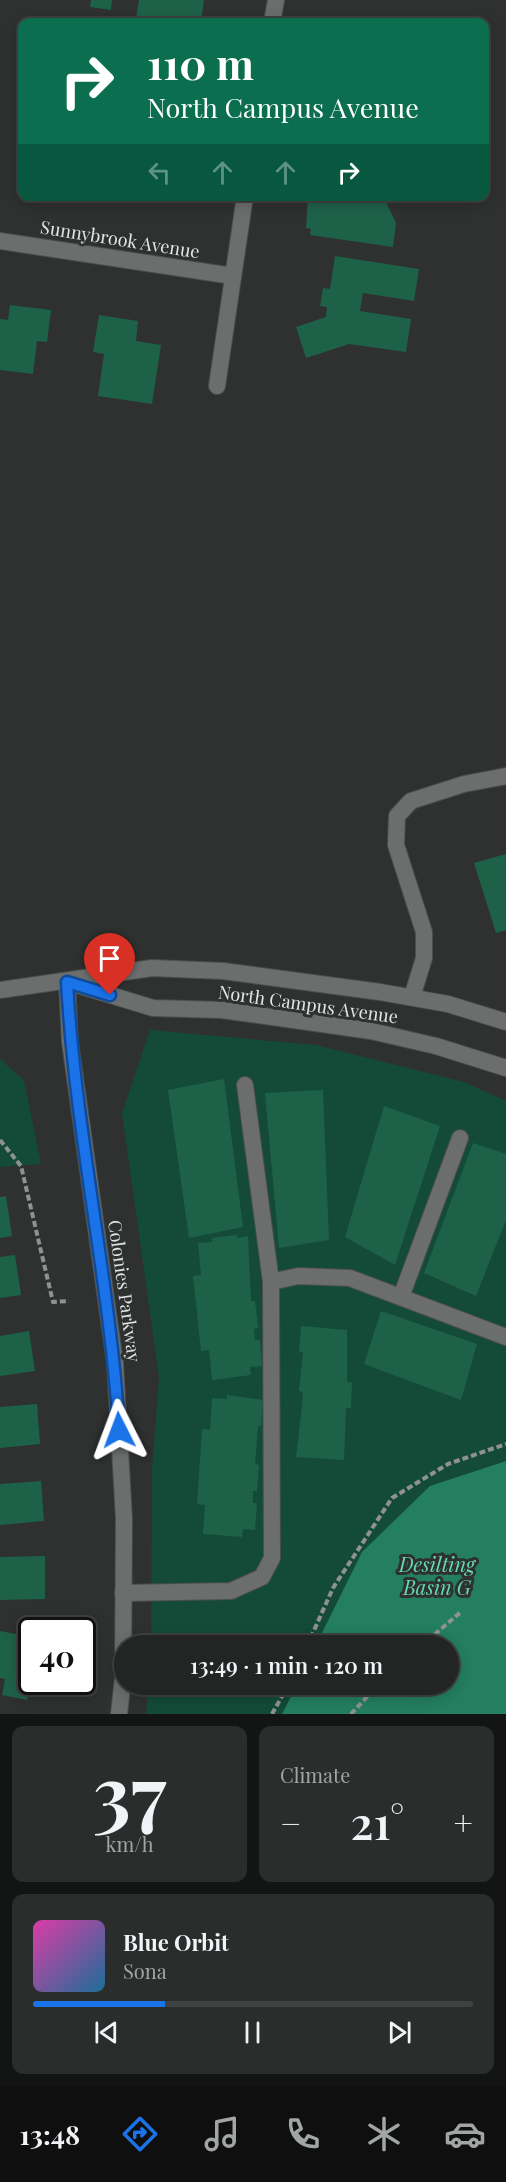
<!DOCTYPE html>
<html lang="en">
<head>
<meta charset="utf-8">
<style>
  :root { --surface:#222524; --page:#2a2d2c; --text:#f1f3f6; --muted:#a2a5a6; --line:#3f4241; --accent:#1a73e8 }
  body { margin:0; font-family:"Playfair Display",serif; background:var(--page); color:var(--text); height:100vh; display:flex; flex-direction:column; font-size:22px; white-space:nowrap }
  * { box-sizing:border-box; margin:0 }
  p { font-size:20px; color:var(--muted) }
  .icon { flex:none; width:33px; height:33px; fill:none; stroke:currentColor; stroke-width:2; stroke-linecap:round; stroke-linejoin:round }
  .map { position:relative; height:1714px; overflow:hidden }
  .drawer { display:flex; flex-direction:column; gap:12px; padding:12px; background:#131414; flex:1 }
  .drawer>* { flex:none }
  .hud { position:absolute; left:18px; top:18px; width:471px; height:183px; border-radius:12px; box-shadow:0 3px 15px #0003,0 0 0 2px var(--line); background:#0b6e4f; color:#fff; overflow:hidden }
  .speed { position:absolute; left:18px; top:1617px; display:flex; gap:12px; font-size:30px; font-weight:700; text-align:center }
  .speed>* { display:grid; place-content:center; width:78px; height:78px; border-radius:50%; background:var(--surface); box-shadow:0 3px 15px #0003,0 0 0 2px var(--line); line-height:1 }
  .speed .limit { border:3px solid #111; border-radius:9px; background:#fff; color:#111 }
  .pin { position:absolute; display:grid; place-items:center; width:51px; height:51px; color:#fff; margin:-62px -26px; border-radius:50% 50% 50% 0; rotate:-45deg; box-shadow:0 0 6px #0007 }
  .pin .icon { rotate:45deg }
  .me { position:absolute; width:66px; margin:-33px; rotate:357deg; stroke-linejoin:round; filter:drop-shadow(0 0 4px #0008) }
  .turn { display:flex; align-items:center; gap:21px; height:126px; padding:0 30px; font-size:27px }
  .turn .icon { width:78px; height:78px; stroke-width:2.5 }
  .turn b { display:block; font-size:42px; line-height:51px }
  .lanes { display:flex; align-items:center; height:57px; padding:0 30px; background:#0003; justify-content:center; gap:30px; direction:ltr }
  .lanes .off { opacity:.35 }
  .big { font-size:45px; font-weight:600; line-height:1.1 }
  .drawer .widget { flex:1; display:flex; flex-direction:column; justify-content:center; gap:9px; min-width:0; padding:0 21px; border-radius:12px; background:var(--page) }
  .drawer .dial { align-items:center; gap:0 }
  .dial b { font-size:78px; line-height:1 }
  .song { display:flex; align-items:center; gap:18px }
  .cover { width:72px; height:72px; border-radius:9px; background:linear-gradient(135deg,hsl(320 70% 55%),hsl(200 70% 35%)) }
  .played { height:6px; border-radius:3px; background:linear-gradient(90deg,var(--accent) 30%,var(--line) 30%) }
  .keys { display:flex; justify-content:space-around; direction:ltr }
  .heat { display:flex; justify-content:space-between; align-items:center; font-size:33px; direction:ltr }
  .drawer .tiles { flex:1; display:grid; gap:12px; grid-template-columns:1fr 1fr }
  .widget:last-child { grid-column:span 2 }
  .trip { position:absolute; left:114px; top:1635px; width:345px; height:60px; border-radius:30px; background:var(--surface); box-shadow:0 3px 15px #0003,0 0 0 2px var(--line); font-weight:600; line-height:60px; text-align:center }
  .tabs { display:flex; height:96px; justify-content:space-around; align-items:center; background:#0e0f0e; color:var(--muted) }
  .tabs .icon { width:42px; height:42px }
  .tabs .active { color:var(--accent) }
  .tabs b { font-size:27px; color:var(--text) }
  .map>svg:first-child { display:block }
</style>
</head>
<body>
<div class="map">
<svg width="506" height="1714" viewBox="0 0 506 1714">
  <rect width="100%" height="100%" fill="#2e3130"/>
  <path fill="#134b38" d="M150,1030l166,15 148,37 42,19v613h-360l2,-29 300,-1v-38l-297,-1 1,-175 7,-93 -37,-264z
    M0,1059l24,21 17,84 -41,3z"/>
  <path fill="#247e60" d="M506,1461v253h-224l15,-29 151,-1v-38l-132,-1 46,-93 68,-66z"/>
  <path fill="#1e6149" d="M91,0h21l-1,10 -21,-3z
    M139,0h65l-3,22h-35l-30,-4z
    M308,196h75l13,27 -3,24 -83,-12 1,-6 -5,-1z
    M335,256l84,13 -5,32 -51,-8 -3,18 51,8 -5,33 -57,-8 -43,14 -10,-31 30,-10 1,-10 -7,-1 3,-18 7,1z
    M10,305l41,5 -4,32 -10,-1 -4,33 -33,-4v-51l8,1z
    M99,315l39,6 -2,20 25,4 -9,59 -54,-8 6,-42 -11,-2z
    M506,854v76l-10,3 -22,-70z
    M224,1079l19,148 -54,11 -21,-148z
    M323,1090l6,150 -50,8 -14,-155z
    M384,1106l56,20 -45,139 -50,-28z
    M473,1143l33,11v66l-30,76 -52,-23z
    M6,1196l6,40 -12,2v-41z
    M237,1235v3l11,-2 3,65h4l3,27 -4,1 1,11h5l2,26 -12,1 1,8 -39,5 -3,-30 -8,1 -8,-75 8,-1 -3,-32 14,-1v-4z
    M15,1255l6,40 -21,3v-41z
    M381,1311l96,33 -16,56 -97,-36z
    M301,1326l46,4v52h5l-1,26h-5l-2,52 -48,-3 6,-51 1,-14 -4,-1 4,-39h-4z
    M29,1331l6,40 -35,5v-40z
    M227,1395l36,5 -2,26h-3l-3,38 4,1 -2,26h-4v12h4l-2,27 -12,-1 -1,8 -39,-3 2,-29 -8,-1 5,-75 8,1 2,-32 15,1z
    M37,1404l3,40 -40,4v-41z
    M41,1481l3,40 -44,4v-41z
    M45,1556v43l-45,1v-43z
    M0,1631l32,6v42l-5,21 -25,-5 3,-16 -5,-1z"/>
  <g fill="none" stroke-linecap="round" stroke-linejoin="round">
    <defs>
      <path id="service" d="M412,997l12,-39v-26l-28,-87 1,-29 14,-15 53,-17 42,-8"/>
      <path id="minor" d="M272,22l4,-22
        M0,241l233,35
        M217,386l28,-190
        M245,1085l26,197
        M401,1297l59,-159
        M123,1593l108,-2 31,-14 10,-19 -1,-276 27,-6 52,2 156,59"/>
      <path id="tertiary" d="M67,982l3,60 45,321 9,156 -1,159 -4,36"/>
      <path id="secondary" d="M71,983l82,25 69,2 149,21 65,15 70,22
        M0,990l152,-22 71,3 157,21 68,12 58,18"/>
    </defs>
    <use href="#service" stroke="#4b4e4d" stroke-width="18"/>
    <use href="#minor" stroke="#4b4e4d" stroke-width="18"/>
    <use href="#tertiary" stroke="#4b4e4d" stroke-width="18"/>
    <use href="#secondary" stroke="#4b4e4d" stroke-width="18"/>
    <path stroke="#909291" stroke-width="4" stroke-dasharray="6 3" stroke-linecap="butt" d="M0,1140l21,26 32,136 16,-1
      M307,1646l26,-58 59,-90 56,-34 58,-20
      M421,1646l41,-35
      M272,1714l17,-30
      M351,1714l28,-30"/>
    <use href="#service" stroke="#6b6e6d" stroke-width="16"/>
    <use href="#minor" stroke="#6b6e6d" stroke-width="16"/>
    <use href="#tertiary" stroke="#6b6e6d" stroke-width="16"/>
    <use href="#secondary" stroke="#6b6e6d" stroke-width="16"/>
  </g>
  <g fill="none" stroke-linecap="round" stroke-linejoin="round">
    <defs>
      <path id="route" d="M110,995l-43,-13c8,150 43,298 52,448"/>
    </defs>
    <use href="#route" stroke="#114b97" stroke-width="15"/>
    <use href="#route" stroke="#1a73e8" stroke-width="10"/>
  </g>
  <g text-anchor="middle" stroke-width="6" stroke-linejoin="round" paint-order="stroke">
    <g font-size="18" fill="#e3e4e4" stroke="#2e3130">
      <text transform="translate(120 240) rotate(9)" y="6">Sunnybrook Avenue</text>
      <text transform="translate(308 1005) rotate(8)" y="6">North Campus Avenue</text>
      <text transform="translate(124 1291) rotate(82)" y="6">Colonies Parkway</text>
    </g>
    <g font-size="20" font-style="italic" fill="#63dbae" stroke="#2e3130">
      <text x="437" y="1572">Desilting<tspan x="437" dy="23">Basin G</tspan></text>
    </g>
  </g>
</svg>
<div class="speed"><div class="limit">40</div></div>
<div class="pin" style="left:110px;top:995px;background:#d93025"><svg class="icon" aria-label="arrive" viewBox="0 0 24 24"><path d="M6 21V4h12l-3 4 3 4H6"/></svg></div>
<svg class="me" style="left:119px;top:1430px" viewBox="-20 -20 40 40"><path d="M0-17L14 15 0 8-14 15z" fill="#1a73e8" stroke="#fff" stroke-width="4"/></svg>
<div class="trip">13:49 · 1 min · 120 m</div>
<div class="hud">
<div class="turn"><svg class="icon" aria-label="right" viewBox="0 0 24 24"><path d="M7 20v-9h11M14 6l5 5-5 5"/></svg><div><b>110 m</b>North Campus Avenue</div></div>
<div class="lanes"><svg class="icon off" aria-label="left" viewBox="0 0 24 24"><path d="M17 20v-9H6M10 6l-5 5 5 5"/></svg><svg class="icon off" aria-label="ahead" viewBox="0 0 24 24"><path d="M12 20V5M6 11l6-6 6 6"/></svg><svg class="icon off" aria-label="ahead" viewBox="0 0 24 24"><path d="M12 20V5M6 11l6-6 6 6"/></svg><svg class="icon" aria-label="right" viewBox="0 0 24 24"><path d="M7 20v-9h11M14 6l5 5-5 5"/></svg></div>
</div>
</div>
<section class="drawer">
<div class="tiles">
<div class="widget dial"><b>37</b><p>km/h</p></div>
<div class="widget"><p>Climate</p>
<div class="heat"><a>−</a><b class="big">21°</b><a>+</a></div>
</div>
<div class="widget">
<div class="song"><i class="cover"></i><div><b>Blue Orbit</b><p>Sona</p></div></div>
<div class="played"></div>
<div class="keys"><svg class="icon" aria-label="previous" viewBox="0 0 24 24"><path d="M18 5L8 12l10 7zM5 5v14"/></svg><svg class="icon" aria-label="pause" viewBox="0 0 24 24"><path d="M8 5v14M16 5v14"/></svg><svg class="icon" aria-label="next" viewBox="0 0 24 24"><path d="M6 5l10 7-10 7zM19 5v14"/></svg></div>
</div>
</div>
</section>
<nav class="tabs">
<b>13:48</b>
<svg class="icon active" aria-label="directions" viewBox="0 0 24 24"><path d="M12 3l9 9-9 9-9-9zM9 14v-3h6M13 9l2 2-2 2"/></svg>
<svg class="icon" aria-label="music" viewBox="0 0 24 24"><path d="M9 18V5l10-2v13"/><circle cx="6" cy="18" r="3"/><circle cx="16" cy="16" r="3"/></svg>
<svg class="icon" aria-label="phone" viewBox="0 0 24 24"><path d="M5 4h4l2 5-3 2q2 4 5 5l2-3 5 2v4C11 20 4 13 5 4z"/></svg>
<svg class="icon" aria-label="climate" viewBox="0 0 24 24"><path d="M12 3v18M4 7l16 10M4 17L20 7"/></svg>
<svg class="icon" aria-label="car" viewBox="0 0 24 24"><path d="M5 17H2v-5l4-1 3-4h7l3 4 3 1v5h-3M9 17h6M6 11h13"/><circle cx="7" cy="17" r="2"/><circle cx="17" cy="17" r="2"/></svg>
</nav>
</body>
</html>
